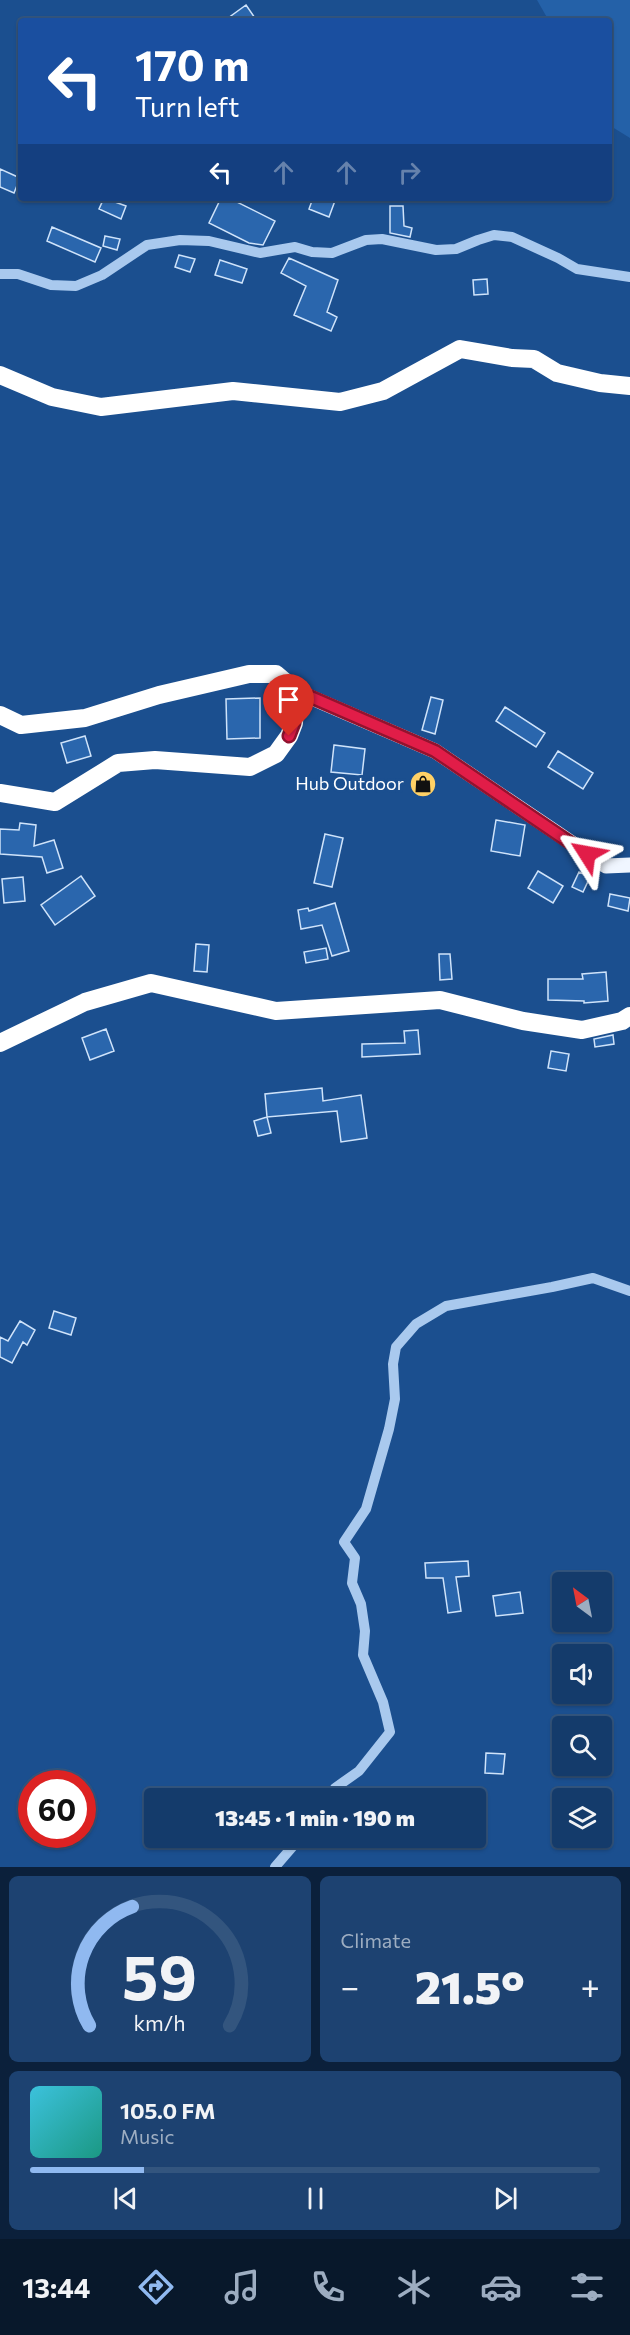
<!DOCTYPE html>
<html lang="en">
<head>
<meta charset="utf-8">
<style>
  :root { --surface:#143b6b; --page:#1d4271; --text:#f1f3f6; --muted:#9dadc1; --line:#33557e; --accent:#90b9f0 }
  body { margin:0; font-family:Commissioner,sans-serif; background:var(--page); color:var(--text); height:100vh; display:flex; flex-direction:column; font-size:22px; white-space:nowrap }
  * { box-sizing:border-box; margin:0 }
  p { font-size:20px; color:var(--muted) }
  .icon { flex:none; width:33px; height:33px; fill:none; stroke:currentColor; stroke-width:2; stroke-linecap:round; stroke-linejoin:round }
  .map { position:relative; height:1867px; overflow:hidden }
  .details { display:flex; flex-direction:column; gap:9px; padding:9px; background:#0b203b; flex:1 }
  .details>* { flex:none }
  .hud { position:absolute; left:18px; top:18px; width:594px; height:183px; border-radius:6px; box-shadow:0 2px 4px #0004,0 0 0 2px var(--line); background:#1a4fa0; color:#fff; overflow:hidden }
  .needle { width:39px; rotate:328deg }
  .buttons { position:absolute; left:552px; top:1572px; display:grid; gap:12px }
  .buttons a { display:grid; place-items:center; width:60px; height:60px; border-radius:6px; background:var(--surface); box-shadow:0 2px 4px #0004,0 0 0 2px var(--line); font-size:30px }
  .speed { position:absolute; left:18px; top:1770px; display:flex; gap:12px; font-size:30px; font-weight:700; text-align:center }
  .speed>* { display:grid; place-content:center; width:78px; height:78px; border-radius:50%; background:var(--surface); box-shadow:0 2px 4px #0004,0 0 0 2px var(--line); line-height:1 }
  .speed .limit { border:9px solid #d22; background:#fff; color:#111 }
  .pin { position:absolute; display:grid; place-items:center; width:51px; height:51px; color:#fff; margin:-62px -26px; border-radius:50% 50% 50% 0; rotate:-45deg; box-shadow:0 0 6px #0007 }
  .pin .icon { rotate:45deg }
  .me { position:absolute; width:66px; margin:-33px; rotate:304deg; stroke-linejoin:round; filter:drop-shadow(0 0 4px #0008) }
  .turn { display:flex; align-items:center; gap:21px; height:126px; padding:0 18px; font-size:27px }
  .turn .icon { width:78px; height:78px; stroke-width:2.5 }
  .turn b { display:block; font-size:42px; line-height:51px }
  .lanes { display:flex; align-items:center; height:57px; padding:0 18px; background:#0003; justify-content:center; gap:30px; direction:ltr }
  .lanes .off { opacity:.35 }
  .big { font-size:45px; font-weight:800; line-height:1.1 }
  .details .tile { flex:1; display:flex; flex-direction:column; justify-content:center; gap:9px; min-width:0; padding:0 21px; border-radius:9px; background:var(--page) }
  .details .dial { align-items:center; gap:0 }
  .dial svg { height:156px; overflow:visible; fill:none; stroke:var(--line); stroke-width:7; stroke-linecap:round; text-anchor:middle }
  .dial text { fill:var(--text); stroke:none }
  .song { display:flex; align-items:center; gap:18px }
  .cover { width:72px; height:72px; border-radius:9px; background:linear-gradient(135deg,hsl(190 70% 55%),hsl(170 70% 35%)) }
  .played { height:6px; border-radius:3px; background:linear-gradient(90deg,var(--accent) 20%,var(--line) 20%) }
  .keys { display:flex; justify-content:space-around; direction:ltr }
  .heat { display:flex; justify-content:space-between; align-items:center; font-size:33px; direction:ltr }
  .details .tiles { flex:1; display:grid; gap:9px; grid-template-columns:1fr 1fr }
  .tile:last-child { grid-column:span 2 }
  .trip { position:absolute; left:144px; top:1788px; width:342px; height:60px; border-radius:6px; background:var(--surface); box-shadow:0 2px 4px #0004,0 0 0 2px var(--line); font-weight:800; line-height:60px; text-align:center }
  .tab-bar { display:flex; height:96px; justify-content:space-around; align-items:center; background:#08182b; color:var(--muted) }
  .tab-bar .icon { width:42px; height:42px }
  .tab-bar .active { color:var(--accent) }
  .tab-bar b { font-size:27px; color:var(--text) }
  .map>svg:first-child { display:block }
</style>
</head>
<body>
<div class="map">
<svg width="630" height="1867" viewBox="0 0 630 1867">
  <rect width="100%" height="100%" fill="#1b4f8f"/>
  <path fill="#2461a8" d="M537,0h93v138l-21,-13v-104h-60z"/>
  <path fill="#2a66ad" stroke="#cfe3fa" stroke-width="1.5" d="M246,5l11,16h-33z
    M0,169l20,9 -6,15 -14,-6z
    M104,198l22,8 -5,13 -22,-10z
    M221,198h8l46,23 -12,24 -14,-2 -40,-20z
    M313,198h23l-7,19 -20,-8z
    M390,206h13l1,20 8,2 -2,9 -20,-4z
    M52,227l49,21 -6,14 -48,-21z
    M105,236l15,3 -3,11 -14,-4z
    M179,255l16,4 -5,13 -15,-5z
    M289,258l49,22 -11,32 10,5 -6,14 -37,-16 12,-29 -25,-13z
    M220,260l27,9 -5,14 -27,-8z
    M487,279l1,15 -14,1 -1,-15z
    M431,697l12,3 -8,34 -13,-4z
    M260,698v40l-33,1 -1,-40z
    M505,707l40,26 -9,14 -40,-26z
    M85,736l6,20 -24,7 -6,-20z
    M334,745l31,4 -3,26 -31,-3z
    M558,751l35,22 -10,16 -35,-22z
    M496,820l29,5 -5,31 -29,-5z
    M20,823l16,2 -2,21 20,-6 9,28 -16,5 -5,-16 -42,-3v-25l19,1z
    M325,834l18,4 -11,49 -18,-4z
    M538,871l25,15 -10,17 -25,-15z
    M579,872l11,5 -7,15 -11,-5z
    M81,876l14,20 -40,29 -14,-20z
    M23,877l2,24 -21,2 -2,-24z
    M610,894l20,4 -2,13 -20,-5z
    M335,903l14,48 -17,5 -10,-31 -21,4 -3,-19 10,-2 1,3z
    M196,944l13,1 -2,27 -13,-1z
    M326,948l2,11 -22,4 -2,-11z
    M439,954h11l2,25 -12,1z
    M606,972l2,29 -24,2v-2l-36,-1v-21h35l-1,-5z
    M106,1029l8,22 -24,9 -8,-22z
    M418,1030l2,24 -58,3v-13l43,-1 -1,-12z
    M613,1035l1,9 -19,3 -1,-8z
    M551,1051l18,3 -3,17 -18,-3z
    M322,1088l1,13 38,-6 6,43 -26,4 -4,-31 -70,6 -2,-23z
    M267,1117l4,16 -13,3 -4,-15z
    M54,1311l22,7 -5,17 -22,-7z
    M20,1321l15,9 -8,15 -4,-3 -11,21 -12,-6v-20l8,4z
    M468,1561l1,15 -13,1 5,34 -13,2 -5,-35h-17l-1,-15z
    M520,1592l3,21 -27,3 -3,-20z
    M486,1753l19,1 -2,20 -18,-1z"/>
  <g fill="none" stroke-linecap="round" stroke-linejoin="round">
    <path stroke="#a9c9ee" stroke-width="10" d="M0,274h18l33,11 25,1 26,-11 45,-30 33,-5 29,1 51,12 35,-6 17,5 20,1 34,-13 16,-1 54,11 20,-1 22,-9 16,-5 18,2 46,21 19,11 53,8
      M328,1798l7,-10 24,-17 31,-39 -7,-30 -20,-47 2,-24 -4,-27 -9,-21 3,-25 -11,-16 22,-33 23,-80 6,-30 -2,-35 3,-17 20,-23 30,-18 106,-19 41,-9 37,13
      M275,1867l25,-29"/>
    <path stroke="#f0f6ff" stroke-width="15" d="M296,691l139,60 171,115 24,-1"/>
    <path stroke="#fff" stroke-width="18" d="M0,375l52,22 49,10 132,-16 107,11 43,-11 77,-42 52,9 22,1 23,14 43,10 30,3
      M0,715l21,10 64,-7 74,-23 90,-21h27l20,17 -2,32 -5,13 -13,18 -26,13 -95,-7 -37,3 -63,39 -55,-9
      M0,1043l85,-41 66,-19 125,28 164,-11 83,21 59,9 40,-9 8,-5"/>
  </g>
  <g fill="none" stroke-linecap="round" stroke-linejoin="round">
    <defs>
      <path id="route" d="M289,736l5,-13 3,-32 138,60 152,103"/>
    </defs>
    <use href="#route" stroke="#92132f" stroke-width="15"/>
    <use href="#route" stroke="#e11d48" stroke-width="10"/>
  </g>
  <defs>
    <symbol id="shop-disc" viewBox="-11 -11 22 22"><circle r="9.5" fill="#ffd166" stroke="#1b4f8f"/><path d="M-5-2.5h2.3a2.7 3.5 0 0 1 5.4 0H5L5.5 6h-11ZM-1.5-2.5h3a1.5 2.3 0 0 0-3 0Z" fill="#111"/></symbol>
  </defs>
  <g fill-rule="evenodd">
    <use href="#shop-disc" x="408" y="769" width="30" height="30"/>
  </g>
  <g text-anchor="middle" stroke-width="6" stroke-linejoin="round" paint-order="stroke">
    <g font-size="18" fill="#fff" stroke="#1b4f8f" text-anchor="end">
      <text x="404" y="790">Hub Outdoor</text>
    </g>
  </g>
</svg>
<div class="buttons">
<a><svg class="needle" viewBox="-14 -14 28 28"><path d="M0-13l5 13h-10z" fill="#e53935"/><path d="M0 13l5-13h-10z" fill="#9dadc1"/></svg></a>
<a><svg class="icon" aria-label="sound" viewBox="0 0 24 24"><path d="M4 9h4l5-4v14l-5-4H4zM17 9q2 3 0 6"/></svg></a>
<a><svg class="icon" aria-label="search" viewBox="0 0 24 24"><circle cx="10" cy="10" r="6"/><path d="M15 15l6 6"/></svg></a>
<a><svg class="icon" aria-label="layers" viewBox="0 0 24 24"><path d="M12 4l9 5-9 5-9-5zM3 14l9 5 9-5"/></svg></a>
</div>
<div class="speed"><div class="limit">60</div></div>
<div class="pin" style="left:289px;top:736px;background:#d93025"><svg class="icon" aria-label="arrive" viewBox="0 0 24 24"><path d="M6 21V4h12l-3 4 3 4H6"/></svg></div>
<svg class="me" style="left:587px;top:854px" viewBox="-20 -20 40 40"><path d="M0-17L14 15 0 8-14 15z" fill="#e11d48" stroke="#fff" stroke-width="4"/></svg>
<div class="trip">13:45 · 1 min · 190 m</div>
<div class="hud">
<div class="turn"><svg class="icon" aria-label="left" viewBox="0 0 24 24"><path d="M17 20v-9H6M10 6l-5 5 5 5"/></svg><div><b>170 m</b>Turn left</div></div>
<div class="lanes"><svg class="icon" aria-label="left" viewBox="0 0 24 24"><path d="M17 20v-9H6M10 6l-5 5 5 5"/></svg><svg class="icon off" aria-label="ahead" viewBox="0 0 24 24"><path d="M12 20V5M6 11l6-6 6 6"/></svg><svg class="icon off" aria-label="ahead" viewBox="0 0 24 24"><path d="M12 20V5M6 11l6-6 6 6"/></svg><svg class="icon off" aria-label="right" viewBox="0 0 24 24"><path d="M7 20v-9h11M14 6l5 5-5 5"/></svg></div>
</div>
</div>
<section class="details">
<div class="tiles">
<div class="tile dial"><svg viewBox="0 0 100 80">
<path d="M14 69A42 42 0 1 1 86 69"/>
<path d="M14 69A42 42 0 0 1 36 8" stroke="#90b9f0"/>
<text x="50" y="56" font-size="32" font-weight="700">59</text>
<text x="50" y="72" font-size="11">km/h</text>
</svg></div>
<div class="tile"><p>Climate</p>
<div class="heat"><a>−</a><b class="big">21.5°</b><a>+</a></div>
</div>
<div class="tile">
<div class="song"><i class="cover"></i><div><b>105.0 FM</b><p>Music</p></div></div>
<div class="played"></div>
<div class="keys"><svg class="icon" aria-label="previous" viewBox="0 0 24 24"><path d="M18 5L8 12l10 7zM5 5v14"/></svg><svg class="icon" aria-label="pause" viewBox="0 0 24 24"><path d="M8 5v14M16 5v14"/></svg><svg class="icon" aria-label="next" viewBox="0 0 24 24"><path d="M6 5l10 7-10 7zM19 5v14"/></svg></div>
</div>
</div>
</section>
<nav class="tab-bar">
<b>13:44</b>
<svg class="icon active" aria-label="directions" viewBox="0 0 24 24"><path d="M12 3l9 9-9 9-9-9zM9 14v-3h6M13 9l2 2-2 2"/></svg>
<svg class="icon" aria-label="music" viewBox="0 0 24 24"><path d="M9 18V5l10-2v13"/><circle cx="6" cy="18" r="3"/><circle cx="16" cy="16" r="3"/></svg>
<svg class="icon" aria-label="phone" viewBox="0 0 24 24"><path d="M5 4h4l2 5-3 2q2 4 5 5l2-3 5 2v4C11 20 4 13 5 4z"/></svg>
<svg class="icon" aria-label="climate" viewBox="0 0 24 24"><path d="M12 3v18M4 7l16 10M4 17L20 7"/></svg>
<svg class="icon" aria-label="car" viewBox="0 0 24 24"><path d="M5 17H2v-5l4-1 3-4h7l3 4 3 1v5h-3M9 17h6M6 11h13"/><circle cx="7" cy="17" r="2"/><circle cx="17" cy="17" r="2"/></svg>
<svg class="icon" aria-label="filters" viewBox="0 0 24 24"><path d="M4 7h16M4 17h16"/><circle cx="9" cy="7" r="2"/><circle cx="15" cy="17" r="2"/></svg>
</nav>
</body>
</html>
